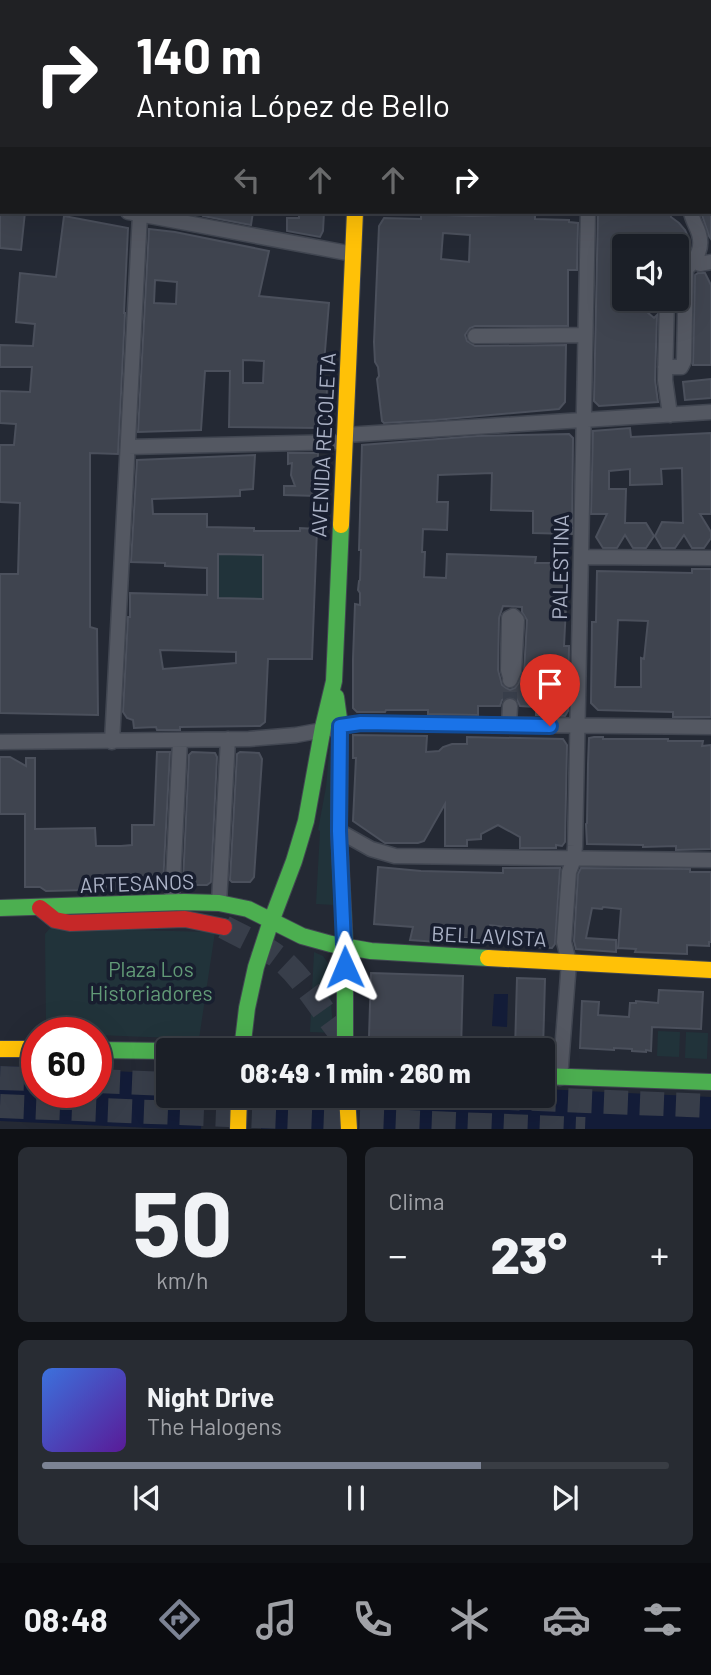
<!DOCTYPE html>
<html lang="es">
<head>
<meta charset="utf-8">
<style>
  :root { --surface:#1b1f27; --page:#282c33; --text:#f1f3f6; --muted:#a0a2a7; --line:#393d44; --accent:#7c8394 }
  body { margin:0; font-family:Barlow,sans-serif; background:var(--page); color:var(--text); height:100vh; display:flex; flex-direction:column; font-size:26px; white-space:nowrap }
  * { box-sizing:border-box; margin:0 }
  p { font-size:23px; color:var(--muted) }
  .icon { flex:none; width:38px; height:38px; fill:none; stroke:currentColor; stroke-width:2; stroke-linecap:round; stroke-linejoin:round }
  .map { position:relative; height:1129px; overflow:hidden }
  .panel { display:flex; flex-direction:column; gap:18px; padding:18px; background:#0f1115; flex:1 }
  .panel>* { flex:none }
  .top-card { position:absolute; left:0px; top:0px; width:712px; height:214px; box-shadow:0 7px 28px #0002,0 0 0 2px var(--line); background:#202124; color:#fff; overflow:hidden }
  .buttons { position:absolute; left:612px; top:234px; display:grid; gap:14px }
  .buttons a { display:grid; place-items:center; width:77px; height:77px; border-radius:7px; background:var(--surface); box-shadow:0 7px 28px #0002,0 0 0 2px var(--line); font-size:35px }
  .speed { position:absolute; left:21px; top:1017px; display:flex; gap:14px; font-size:35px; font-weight:700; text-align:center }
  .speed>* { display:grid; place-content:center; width:91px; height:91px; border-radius:50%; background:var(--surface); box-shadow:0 7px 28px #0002,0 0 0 2px var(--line); line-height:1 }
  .speed .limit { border:10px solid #d22; background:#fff; color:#111 }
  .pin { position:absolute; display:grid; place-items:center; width:60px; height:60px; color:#fff; margin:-72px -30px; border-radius:50% 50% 50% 0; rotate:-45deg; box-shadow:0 0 7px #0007 }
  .pin .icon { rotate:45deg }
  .me { position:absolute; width:77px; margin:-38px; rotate:359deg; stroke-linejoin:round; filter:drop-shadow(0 0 5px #0008) }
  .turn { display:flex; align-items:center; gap:24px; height:147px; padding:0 21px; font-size:32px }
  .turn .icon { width:91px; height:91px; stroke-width:2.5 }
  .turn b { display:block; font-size:49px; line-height:60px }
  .lanes { display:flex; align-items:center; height:66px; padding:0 21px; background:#0003; justify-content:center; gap:35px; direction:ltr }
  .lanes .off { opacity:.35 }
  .big { font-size:52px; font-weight:800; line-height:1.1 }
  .panel .tile { flex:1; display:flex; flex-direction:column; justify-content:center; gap:10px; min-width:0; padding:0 24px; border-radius:10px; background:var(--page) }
  .panel .dial { align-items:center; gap:0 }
  .dial b { font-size:91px; line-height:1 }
  .song { display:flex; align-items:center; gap:21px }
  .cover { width:84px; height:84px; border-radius:10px; background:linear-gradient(135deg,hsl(220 70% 55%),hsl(270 70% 35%)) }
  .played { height:7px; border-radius:4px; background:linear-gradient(90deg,var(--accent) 70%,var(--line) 70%) }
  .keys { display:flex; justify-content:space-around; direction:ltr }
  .heat { display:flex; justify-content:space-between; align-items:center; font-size:38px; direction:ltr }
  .panel .tiles { flex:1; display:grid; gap:18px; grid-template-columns:1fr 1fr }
  .tile:last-child { grid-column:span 2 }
  .trip { position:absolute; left:156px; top:1038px; width:399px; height:70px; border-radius:7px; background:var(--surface); box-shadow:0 7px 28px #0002,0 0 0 2px var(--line); font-weight:800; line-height:70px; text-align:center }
  .menu { display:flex; height:112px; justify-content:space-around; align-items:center; background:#0b0c10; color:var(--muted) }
  .menu .icon { width:49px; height:49px }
  .menu .on { color:var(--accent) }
  .menu b { font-size:32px; color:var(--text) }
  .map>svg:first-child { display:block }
</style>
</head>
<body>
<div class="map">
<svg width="711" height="1129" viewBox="0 0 711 1129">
  <rect width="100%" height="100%" fill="#242934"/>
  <path fill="#312e3d" d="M0,0h311v2h-309v177l-2,-1z"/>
  <path fill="#21333a" d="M218,554l45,1v44l-45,-1z
    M330,743l3,162 -17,-1 4,-73 -2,-1 8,-43z
    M50,928l165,4 -16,107 -103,-4v-3h-44l-6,-8 -1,-90z
    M314,952l9,4 5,7 5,65 -1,5 -22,-1z
    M658,1031l22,1 -1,25 -22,-1z
    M686,1032l22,1 -1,26 -22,-1z"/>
  <path fill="#131c38" d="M494,994h14l-1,33 -15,-1z
    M0,1066l37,1v25h59v-22l72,4v22h374l1,-7 168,8v32h-538l-173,-8z"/>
  <path fill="#242934" d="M202,1096h60l-1,33h-60z
    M330,1096h44l2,33h-42z"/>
  <path fill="#3f444f" stroke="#4b505c" stroke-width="2" fill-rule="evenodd" d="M0,212h25l-4,38 -21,-2z
    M204,212h49l-2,13 -48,-9z
    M299,212h25l-1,19 -3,6 -33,-6v-13h12z
    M598,212h72l1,5 8,6 6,7 5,11 -2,11 -11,11v-16h-52v52h30l-9,12 8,7 3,-3 -2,65 3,22 -59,4 -5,-5z
    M701,212h10v27l-2,-3z
    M421,214l50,2 64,-2v5l34,1v2l9,1 -1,47h-9v56h-93l-5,2 -5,7 2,6 8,5 91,-1 -1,57 -6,7 -124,11 -51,3 -2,-2 -5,-42 2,-3 -1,-9 -3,-5 -1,-20 5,-116 5,-8 37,1zM443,233l27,2 -1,27 -28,-3z
    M64,216l64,12 -4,85h1l-7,141 -28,-1v174l7,2 1,86 -98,-2v-139h18l2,-71 -20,-1v-57h14l2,-21 -16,-1v-32l30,1 2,-25h-32v-22l33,1 2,-22 -19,-2 4,-49 36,4z
    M149,229l26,3 94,19 -10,45 70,7 -5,60 -1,21h4l-1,37 -6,7 -91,-1 1,-56h-25l-4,59 -63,2zM155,280l22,2 -1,22 -22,-1zM243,360l21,1 -1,22h-20z
    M698,273h7l6,12v80h-18l2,-90z
    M711,379v19l-26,2 -2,-18z
    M630,428l1,9 80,-4v81h-11l11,18v6l-7,10h-12l-8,-13 -9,13h-13l-7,-12 7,-14 21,1 -1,-55 -21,1 1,15 -32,1v-16l-21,2v18h17l-1,34h21l8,13 -8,12h-13l-8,-13 -8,13h-14l-7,-11 11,-23h-16l2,-83z
    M569,434l4,4 -1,96 -39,-1v-22l-42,-1 1,-37 -54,2 -1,27h11l-1,28 -24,-1 -1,23h3l-1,25 22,1 1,-24 89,3 -1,6h30l-1,2 4,1 -4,80h5l-1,65 -3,5 -29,-1v-8l-16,-1 -4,-8 -6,-2 -8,4 -2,6h-22v9l-50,-1v-4h-42l-1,2h-28l-4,-4v-49l2,-55 5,1v-12l-2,-3 1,-9 1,-1 1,-30h-2l3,-105 115,-9zM503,606l19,1v5l5,8 -3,52 -6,12 -3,4 -5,2 -4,-2 -4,-3 -4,-15 1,-52z
    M288,453h30l-1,43 -33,-1v-9h11l-4,-11 1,-12 -4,1z
    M255,455l-2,34 -13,1v6l-88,3 1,15h54v13l47,1v3h46v-3l17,1 -5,130h-44l-3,63 -5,4 -80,1v3h-23l-1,-3 -22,1 -1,-8 -6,-2 -4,-6 5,-95h2v-24l77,2v-27l-42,-2v-3l-34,-1 6,-102zM218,554l45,1v44l-45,-1zM160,650l76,2v11l-73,6z
    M692,569h19v148h-38v-5l-75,-2 -7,-7 1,-81h4l1,-51 95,2zM618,620l30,1 -4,38 -3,-1v29h-26z
    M353,735l74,1 -1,16 13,-1 4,-4 9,-3h15v-7l96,2 4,6 -2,97 -3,4 -6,-1v3h-36v-11l-22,-12 -17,9v5l-14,1v6h-22v-42l-21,37 -6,2h-33l-32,-22 3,-63h-3z
    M594,737h9v2h65v2h35l-1,5 9,-1v104l-35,1v-4l-33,1v-2l-56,-1 -1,-20 1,-1 1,-59 1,-26z
    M157,752h13l-7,132 -8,2 -1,-11 -30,2v12l-78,2 -6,-4h-15v-73h-25v-57h10l16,9v-8h9v71l60,-1 1,18h25l11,-1v-20h22z
    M192,752l23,1 2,4 -6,125 -4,3h-20l-4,-4 6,-126z
    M240,752l19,1 3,6 -8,118 -4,5h-18l-2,-2 7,-126z
    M378,867l43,4 82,2v-5h57l-5,76 -3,4 -22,-1 2,-13 -19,-2 1,-4 -24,-3 -1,15 -51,-4v6l-28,-2 3,-13 -39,-3z
    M581,868l109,1v3h21v70h-2v4l-22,-1v9l-52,-2 1,-3 -18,-1 3,-39 -18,-2 -1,2 -10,-1 -6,30 30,2v12l-40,-3 -2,-8 4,-67z
    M371,973l92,3 -2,74 -29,-1v-10l-63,-2z
    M517,978l28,1 -2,71h-28z
    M659,990l44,2 -2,37 -49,-2 -1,24 -5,-1v2l-14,-1v-2l-18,-1v2l-34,-2 2,-47 17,1 -1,13 31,2 1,-14h6v-2l22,2z"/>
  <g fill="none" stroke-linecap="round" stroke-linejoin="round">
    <path stroke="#383e4a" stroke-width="14" stroke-dasharray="14 7" stroke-linecap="butt" d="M510,706v-26"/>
    <path stroke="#383e4a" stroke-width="24" stroke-dasharray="24 12" stroke-linecap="butt" d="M224,927c22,12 44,20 62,37 27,26 43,61 70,86
      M0,1078l37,1
      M96,1081l72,3
      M460,1096l251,10
      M0,1106l585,23"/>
    <defs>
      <path id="street" d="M590,2v-2
        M710,170h1
        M0,188h2
        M128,212l225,42
        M694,261l6,3 11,-2
        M679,274c14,-9 25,-23 20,-40 -2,-8 -7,-14 -8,-22
        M667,299l-2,81 5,35
        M475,336l110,-1
        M665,367h16l3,-6 2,-92
        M345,435l366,-23
        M128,447l217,-5
        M582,557l129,1
        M510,680l4,-9 3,-51 -4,-4 -4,2 -1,52 2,7
        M509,725l1,-19
        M0,742l249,-3 47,-4 65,-12 350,4
        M112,742l28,-528
        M339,831l32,18 24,7 316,4
        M172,902l8,-161
        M219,903l9,-164
        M560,1078l9,-116 -5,-20 5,-70 5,-13 1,-13 13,-634"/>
      <path id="fast" d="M336,697l4,29 -1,105 6,117v102
        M0,908l184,-6 35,1 29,6 54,27 29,8 40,7 117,7
        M96,1050l72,1
        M242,1050l5,-42 9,-41 13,-40 25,-66 12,-40 17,-94 11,-46 7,-156
        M542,1076l169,6"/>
      <path id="slow" d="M359,0v2
        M341,525l14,-313
        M488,958l223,12
        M0,1049h37"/>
      <path id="jam" d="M40,908l15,12 15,3 115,-4 39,8"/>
    </defs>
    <use href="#street" stroke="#414651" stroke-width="17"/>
    <use href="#fast" stroke="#414651" stroke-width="18"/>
    <use href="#slow" stroke="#414651" stroke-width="18"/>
    <use href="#jam" stroke="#414651" stroke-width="18"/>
    <use href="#street" stroke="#545862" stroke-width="14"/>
    <use href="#fast" stroke="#4caf50" stroke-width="16"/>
    <use href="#slow" stroke="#ffc107" stroke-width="16"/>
    <use href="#jam" stroke="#c62828" stroke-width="16"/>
    <defs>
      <path id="slow-bridge" d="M347,1096l2,33
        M238,1129l1,-33"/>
    </defs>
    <use href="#slow-bridge" stroke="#414651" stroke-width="18" stroke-linecap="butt"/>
    <use href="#slow-bridge" stroke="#ffc107" stroke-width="16"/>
  </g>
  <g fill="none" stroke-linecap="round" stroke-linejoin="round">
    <defs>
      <path id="route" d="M345,967l-6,-136 1,-105 21,-3 189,3"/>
    </defs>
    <use href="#route" stroke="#114b97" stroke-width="18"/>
    <use href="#route" stroke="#1a73e8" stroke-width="12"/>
  </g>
  <g text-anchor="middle" stroke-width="7" stroke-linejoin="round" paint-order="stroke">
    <g font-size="21" fill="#acb3c7" stroke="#181e2f">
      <text transform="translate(324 445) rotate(-87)" y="7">AVENIDA RECOLETA</text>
      <text transform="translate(561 567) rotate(-89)" y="7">PALESTINA</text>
      <text transform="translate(137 884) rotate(-2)" y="7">ARTESANOS</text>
      <text transform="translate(489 937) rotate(3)" y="7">BELLAVISTA</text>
    </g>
    <g font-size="21" fill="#629a77" stroke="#181e2f">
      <text x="151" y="977">Plaza Los<tspan x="151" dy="24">Historiadores</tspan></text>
    </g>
  </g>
</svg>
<div class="buttons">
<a><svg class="icon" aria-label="sound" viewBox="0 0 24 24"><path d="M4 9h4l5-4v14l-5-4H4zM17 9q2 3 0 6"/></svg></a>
</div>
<div class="speed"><div class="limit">60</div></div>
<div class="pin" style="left:550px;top:726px;background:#d93025"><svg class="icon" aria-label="arrive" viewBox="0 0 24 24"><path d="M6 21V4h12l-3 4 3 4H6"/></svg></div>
<svg class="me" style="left:345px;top:967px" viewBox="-20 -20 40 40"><path d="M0-17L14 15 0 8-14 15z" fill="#1a73e8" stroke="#fff" stroke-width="4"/></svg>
<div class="trip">08:49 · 1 min · 260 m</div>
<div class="top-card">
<div class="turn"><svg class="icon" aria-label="right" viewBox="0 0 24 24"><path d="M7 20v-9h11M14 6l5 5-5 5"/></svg><div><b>140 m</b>Antonia López de Bello</div></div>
<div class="lanes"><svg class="icon off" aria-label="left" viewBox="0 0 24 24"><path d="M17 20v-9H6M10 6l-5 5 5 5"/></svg><svg class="icon off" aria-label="ahead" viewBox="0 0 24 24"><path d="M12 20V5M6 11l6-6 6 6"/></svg><svg class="icon off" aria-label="ahead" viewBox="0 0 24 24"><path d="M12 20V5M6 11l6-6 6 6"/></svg><svg class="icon" aria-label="right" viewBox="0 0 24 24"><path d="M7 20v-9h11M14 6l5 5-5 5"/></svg></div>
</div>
</div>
<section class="panel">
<div class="tiles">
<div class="tile dial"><b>50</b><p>km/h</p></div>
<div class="tile"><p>Clima</p>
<div class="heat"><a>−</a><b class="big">23°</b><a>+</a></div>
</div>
<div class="tile">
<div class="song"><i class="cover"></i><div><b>Night Drive</b><p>The Halogens</p></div></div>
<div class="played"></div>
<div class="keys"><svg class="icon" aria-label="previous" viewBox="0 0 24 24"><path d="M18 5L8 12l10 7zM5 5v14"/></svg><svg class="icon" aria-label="pause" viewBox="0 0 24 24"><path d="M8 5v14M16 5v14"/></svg><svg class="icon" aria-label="next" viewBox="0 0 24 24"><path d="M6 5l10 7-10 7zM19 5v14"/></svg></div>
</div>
</div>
</section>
<nav class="menu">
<b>08:48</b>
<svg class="icon on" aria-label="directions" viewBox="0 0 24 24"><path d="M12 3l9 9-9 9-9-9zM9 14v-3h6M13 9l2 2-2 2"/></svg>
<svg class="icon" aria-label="music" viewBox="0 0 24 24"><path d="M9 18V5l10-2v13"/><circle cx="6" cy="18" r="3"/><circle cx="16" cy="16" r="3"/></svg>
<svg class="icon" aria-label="phone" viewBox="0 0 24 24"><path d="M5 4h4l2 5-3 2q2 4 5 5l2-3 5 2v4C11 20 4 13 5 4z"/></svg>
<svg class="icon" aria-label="climate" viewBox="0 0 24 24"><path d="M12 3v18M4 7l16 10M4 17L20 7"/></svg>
<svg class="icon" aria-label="car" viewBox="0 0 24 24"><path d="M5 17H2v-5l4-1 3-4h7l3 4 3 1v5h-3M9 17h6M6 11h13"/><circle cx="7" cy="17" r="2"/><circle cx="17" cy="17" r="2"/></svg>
<svg class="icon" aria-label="filters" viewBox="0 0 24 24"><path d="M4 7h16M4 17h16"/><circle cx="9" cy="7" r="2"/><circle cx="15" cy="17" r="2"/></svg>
</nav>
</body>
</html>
